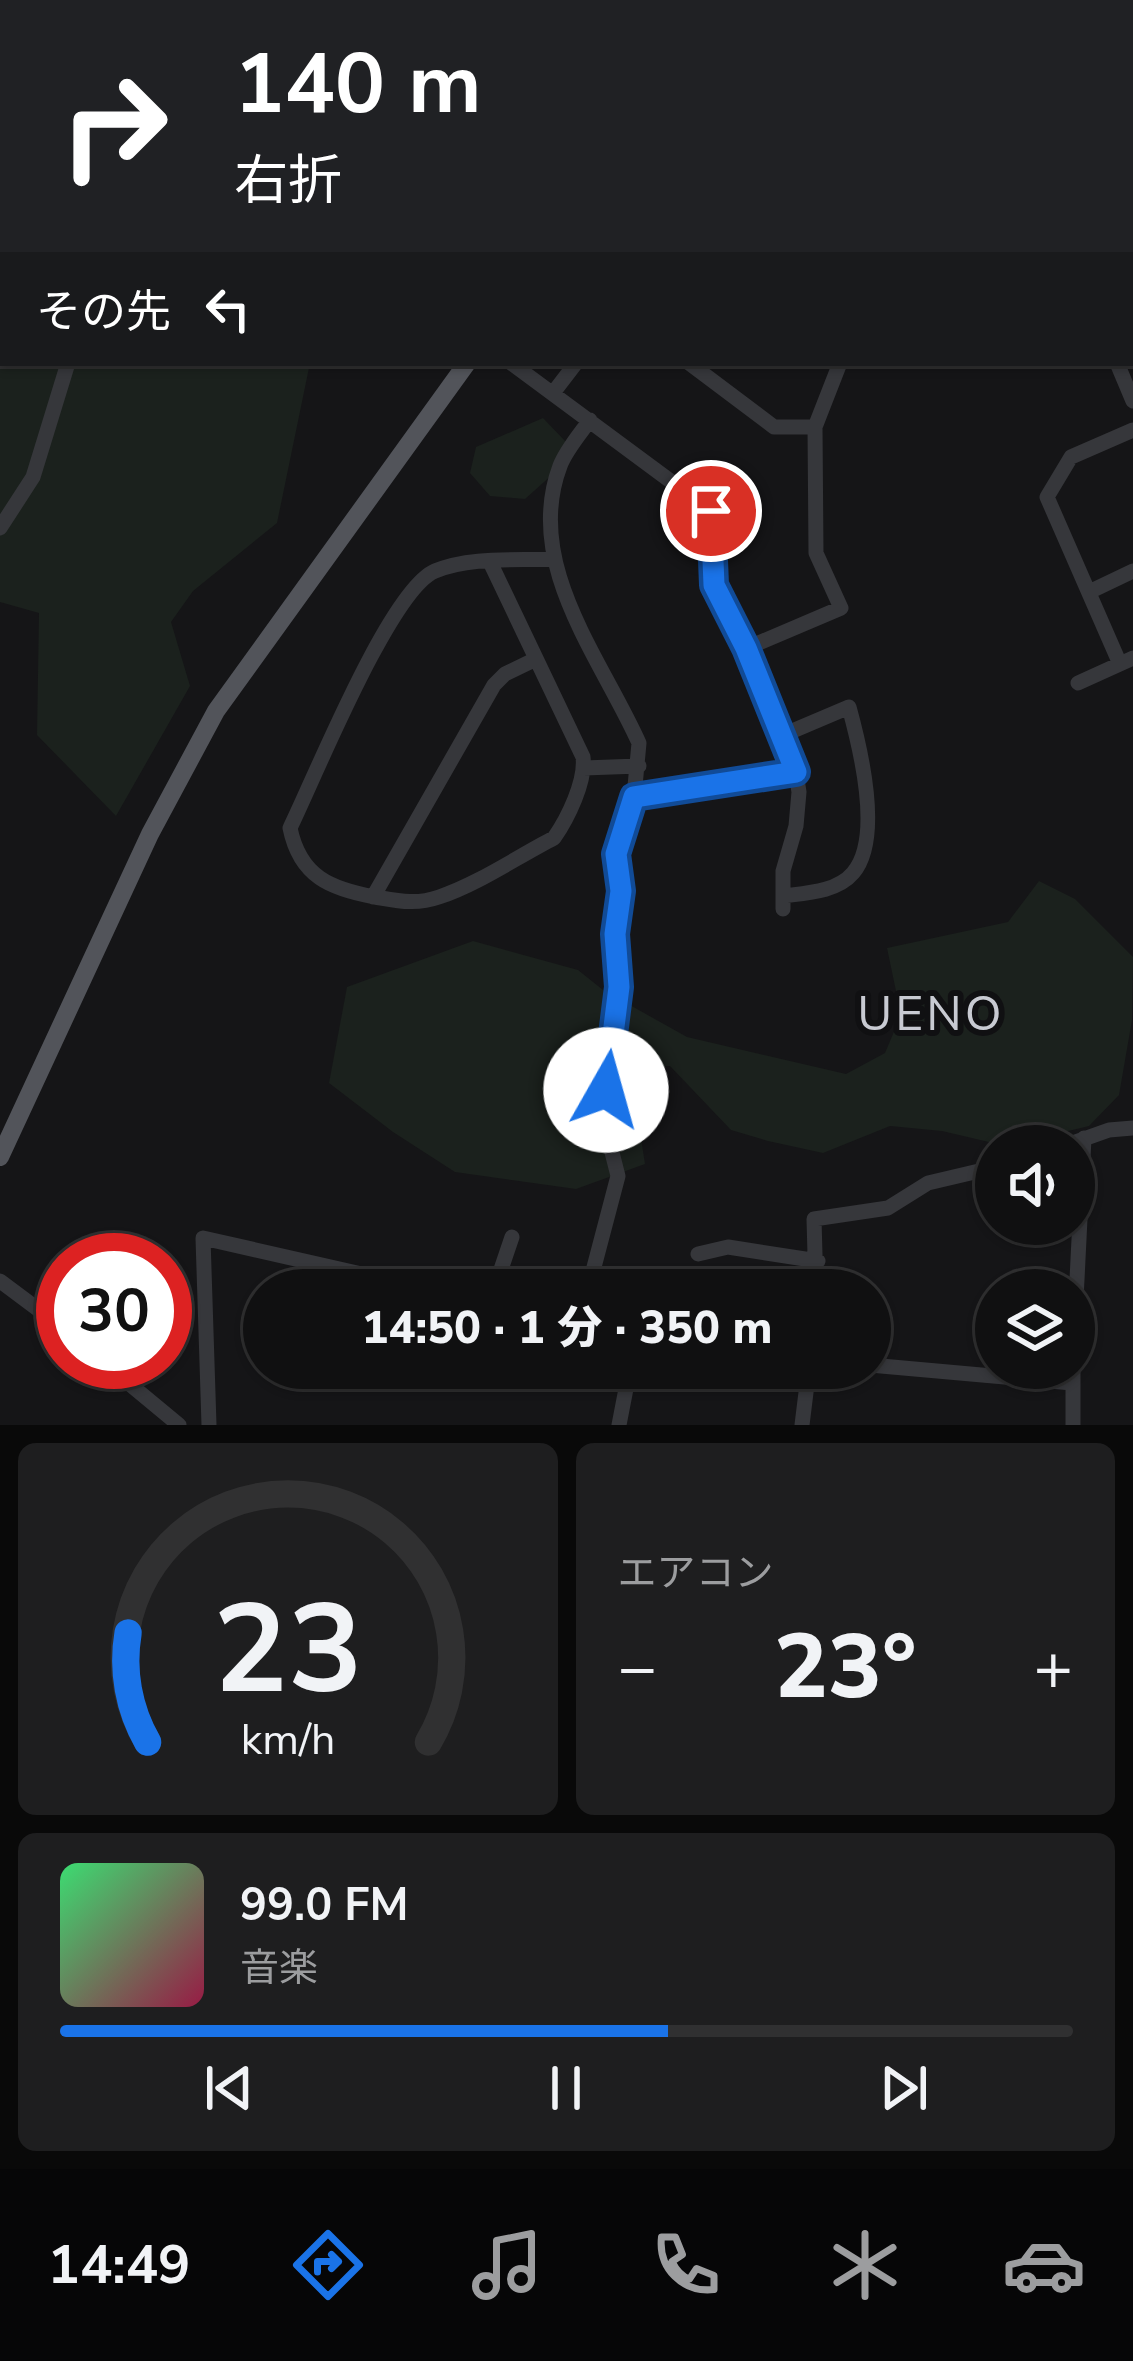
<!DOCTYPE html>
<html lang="ja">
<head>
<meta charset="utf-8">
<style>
  :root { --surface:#101011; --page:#1e1e1f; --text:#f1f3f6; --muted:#9c9d9f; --line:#303031; --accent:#1a73e8 }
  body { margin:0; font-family:"Nunito Sans","Noto Sans JP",sans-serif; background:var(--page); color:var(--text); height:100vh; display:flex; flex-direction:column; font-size:45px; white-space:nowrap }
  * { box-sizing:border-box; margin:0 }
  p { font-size:39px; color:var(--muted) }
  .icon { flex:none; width:66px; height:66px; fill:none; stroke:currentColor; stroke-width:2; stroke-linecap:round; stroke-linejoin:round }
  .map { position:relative; height:1425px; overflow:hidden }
  .side { display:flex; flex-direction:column; gap:18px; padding:18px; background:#090909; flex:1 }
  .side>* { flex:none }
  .hud { position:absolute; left:0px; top:0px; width:1134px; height:366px; box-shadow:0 3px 9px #0004,0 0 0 3px var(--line); background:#202124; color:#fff; overflow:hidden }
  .tools { position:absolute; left:975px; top:1125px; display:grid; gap:24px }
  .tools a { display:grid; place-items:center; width:120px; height:120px; border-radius:50%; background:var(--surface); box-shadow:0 3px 9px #0004,0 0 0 3px var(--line); font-size:60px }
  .speed { position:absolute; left:36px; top:1233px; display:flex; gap:24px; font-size:60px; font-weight:700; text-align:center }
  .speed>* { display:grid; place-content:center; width:156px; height:156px; border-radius:50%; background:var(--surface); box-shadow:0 3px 9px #0004,0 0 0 3px var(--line); line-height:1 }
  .speed .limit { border:18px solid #d22; background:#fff; color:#111 }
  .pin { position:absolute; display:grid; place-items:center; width:102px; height:102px; color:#fff; margin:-51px; border:6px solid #fff; border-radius:50%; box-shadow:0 3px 12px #0007 }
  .me { position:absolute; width:132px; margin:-66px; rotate:7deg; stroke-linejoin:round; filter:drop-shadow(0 0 9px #0008) }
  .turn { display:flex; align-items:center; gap:42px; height:252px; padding:0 36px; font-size:54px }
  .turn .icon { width:156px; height:156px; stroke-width:2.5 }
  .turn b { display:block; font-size:84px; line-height:102px }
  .then { display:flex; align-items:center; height:114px; padding:0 36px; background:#0003; gap:24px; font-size:45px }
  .big { font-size:90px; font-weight:800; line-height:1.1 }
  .side .card { flex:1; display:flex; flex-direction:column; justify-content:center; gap:18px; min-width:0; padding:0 42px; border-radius:18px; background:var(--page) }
  .side .dial { align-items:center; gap:0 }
  .dial svg { height:312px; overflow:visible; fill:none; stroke:var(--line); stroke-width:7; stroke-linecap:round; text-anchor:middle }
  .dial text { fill:var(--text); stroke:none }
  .song { display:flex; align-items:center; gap:36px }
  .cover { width:144px; height:144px; border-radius:18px; background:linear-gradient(135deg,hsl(140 70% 55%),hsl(340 70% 35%)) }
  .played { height:12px; border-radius:6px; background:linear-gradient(90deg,var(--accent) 60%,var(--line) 60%) }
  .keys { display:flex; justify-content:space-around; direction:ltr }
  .heat { display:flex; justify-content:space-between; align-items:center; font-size:66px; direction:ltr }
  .side .tiles { flex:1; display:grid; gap:18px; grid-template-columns:1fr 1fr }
  .card:last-child { grid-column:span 2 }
  .trip { position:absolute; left:243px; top:1269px; width:648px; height:120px; border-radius:60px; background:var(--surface); box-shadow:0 3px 9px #0004,0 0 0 3px var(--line); font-weight:800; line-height:120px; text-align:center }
  .tabs { display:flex; height:192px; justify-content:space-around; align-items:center; background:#060607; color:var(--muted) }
  .tabs .icon { width:84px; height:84px }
  .tabs .selected { color:var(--accent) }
  .tabs b { font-size:54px; color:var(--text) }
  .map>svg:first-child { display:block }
</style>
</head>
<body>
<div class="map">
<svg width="1133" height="1425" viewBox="0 0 1133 1425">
  <rect width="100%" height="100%" fill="#151517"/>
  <path fill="#1b211d" d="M0,131l3,232h307l-33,160 -84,68 -22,31 19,64 -74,130 -79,-81 2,-122 -39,-11z
    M543,418l23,24 -13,32 -28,25 -35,-3 -20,-23 6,-26z
    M1039,881l36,18 58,58 -1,63 -13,75 -30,31 -83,20 -64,-15 -52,-5 -67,27 -55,-12 -37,-11 -61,-64 -40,2 15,96 -69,25 -121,-17 -62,-40 -64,-49 18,-96 126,-46 105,29 25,20 84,47 159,37 39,-21 16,-38 -14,-67 121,-26z"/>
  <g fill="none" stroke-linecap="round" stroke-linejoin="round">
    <path stroke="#36373b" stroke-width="15" d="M253,0l2,3
      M392,0l3,3
      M585,0l2,3
      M965,0l1,3
      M234,3l3,-3
      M671,3l4,-3
      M1131,38l2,1
      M511,363l200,148 3,74 33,63 47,112 5,32 -3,34 -13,45v38
      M689,363l85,64h41
      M1117,363l16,38
      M553,393l23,-30
      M0,528l33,-51 35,-114
      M490,562l93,195c3,24 -15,61 -29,81 -37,19 -76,46 -115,59 -23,8 -40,4 -64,0 -44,-8 -75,-20 -85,-69 25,-51 100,-238 145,-257 36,-15 82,-10 120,-12
      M1089,592l44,-21
      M747,648l94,-40 -25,-55 -1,-126 25,-64
      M1120,664l-73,-167 24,-40 62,-27
      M1078,683l55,-25
      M584,768l55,-2
      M634,797l162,-25
      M783,896c23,-3 54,-4 70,-23 30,-35 7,-126 -4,-166l-66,28
      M373,897l121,-212 11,-11 31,-15
      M1064,1146l45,-16 24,-2
      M698,1254l30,-7 90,14
      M0,1281l63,47
      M494,1290l18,-53
      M588,1290l30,-114 -15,-59 16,-130 -4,-53 6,-43 -4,-37 17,-57 5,-54c-38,-85 -116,-179 -79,-277 6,-16 20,-32 30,-46
      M816,1290l-2,-71 74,-11 40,-25 68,-16
      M1074,1340l10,-202
      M103,1362l76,63
      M870,1365l202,18
      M1073,1368v57
      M209,1425l-6,-187 163,37 94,15
      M619,1425l11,-57
      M802,1425l7,-57"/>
    <path stroke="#52545a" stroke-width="18" d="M900,3l8,-3
      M0,1157l150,-323 66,-123 251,-348"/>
  </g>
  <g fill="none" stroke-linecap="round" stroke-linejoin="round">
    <defs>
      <path id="route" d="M606,1090l13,-103 -4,-53 6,-43 -5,-37 18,-57 162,-25 -50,-124 -32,-63 -3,-74"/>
    </defs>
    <use href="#route" stroke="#114b97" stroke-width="30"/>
    <use href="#route" stroke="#1a73e8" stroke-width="21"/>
  </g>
  <g text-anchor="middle" stroke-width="12" stroke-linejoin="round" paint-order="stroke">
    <g font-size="48" letter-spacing="3" fill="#c8cad2" stroke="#101012">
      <text x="931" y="1030">UENO</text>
    </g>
  </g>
</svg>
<div class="tools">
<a><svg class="icon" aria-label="sound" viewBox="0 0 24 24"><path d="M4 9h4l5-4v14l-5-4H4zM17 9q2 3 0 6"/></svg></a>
<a><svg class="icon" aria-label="layers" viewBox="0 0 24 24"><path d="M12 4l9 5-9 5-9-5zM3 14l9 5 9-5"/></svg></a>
</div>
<div class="speed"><div class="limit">30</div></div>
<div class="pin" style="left:711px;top:511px;background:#d93025"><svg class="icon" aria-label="arrive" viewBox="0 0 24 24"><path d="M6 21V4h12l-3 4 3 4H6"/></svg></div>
<svg class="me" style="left:606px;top:1090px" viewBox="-20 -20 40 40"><circle r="19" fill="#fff"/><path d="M0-13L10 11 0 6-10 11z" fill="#1a73e8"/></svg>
<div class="trip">14:50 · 1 分 · 350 m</div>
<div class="hud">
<div class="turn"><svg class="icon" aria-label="right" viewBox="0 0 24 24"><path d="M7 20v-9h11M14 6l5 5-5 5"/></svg><div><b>140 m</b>右折</div></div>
<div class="then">その先<svg class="icon" aria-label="left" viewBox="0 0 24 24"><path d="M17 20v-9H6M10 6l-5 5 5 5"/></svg></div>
</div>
</div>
<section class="side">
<div class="tiles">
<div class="card dial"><svg viewBox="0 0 100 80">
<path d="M14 69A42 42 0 1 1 86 69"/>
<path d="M14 69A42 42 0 0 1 9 41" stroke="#1a73e8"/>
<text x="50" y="56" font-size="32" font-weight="700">23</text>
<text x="50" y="72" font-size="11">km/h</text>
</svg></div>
<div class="card"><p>エアコン</p>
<div class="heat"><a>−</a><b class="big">23°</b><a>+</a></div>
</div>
<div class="card">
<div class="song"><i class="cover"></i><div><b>99.0 FM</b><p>音楽</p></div></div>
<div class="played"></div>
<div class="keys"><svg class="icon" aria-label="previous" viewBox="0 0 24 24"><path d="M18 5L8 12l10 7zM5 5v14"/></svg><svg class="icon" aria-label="pause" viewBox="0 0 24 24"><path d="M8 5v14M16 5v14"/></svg><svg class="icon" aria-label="next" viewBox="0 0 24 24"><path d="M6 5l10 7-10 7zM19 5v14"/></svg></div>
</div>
</div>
</section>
<nav class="tabs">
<b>14:49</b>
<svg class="icon selected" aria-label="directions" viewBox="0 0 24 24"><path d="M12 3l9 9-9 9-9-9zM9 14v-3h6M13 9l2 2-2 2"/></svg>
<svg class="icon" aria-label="music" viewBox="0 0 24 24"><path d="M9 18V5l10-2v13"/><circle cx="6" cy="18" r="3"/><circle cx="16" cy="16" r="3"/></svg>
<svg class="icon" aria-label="phone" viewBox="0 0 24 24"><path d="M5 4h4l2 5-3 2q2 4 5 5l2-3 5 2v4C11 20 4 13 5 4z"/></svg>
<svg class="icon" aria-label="climate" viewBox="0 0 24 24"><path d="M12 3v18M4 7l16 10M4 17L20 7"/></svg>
<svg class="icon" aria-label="car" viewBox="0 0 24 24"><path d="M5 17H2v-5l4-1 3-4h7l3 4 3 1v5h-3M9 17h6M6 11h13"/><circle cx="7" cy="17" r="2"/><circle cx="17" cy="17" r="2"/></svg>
</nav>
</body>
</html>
